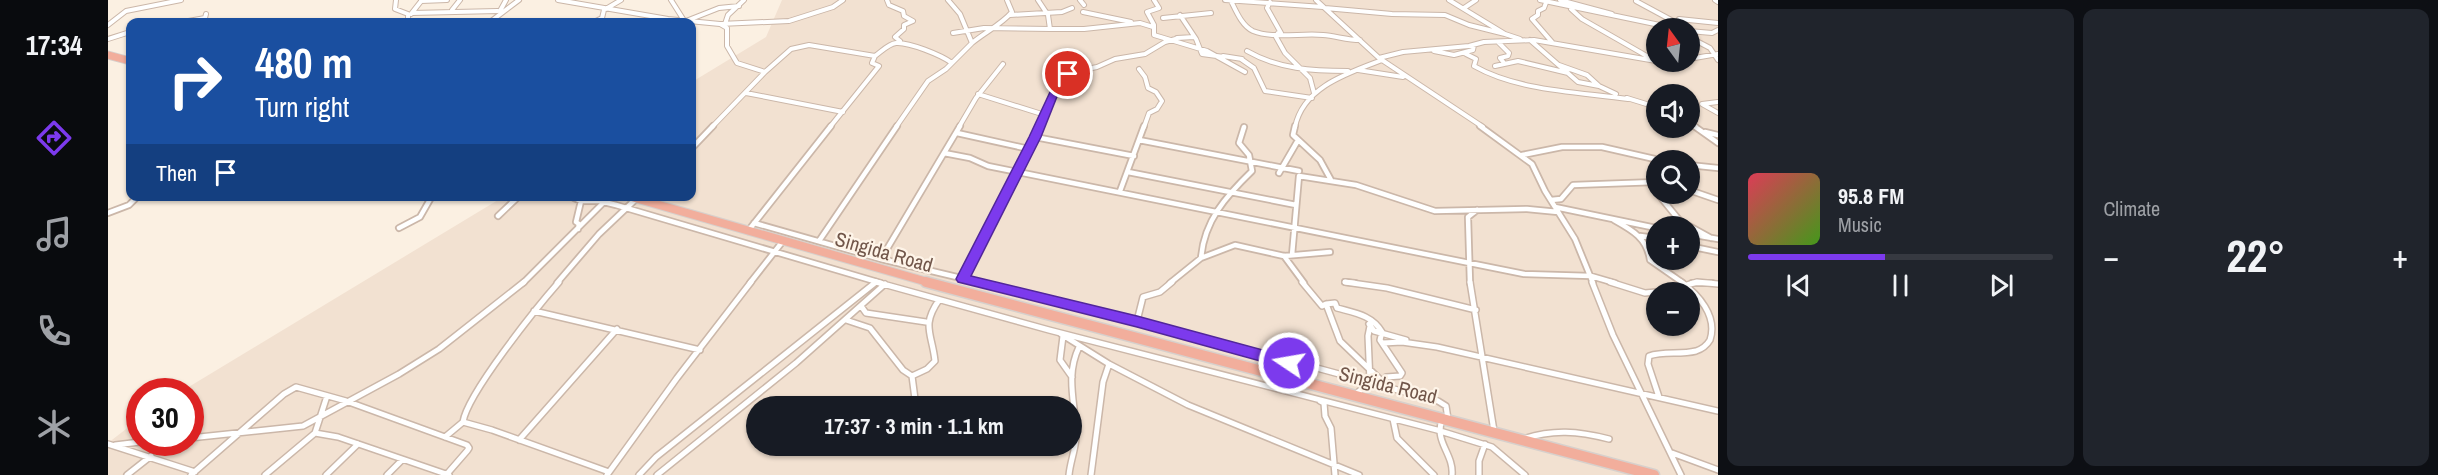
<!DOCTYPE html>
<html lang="en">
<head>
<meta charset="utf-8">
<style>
  :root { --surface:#171b24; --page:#20242c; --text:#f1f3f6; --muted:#9ea1a6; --line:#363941; --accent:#7c3aed }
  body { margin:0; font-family:"Archivo Narrow",sans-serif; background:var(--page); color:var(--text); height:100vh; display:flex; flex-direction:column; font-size:22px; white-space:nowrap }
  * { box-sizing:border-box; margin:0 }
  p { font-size:20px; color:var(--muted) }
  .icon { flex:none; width:33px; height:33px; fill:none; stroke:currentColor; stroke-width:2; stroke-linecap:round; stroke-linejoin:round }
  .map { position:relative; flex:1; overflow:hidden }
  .drawer { display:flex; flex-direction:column; gap:9px; padding:9px; background:#0d0f14; width:720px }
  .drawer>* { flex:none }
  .banner { position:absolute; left:18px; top:18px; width:570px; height:183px; border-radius:12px; box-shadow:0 2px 4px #0004; background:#1a4fa0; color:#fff; overflow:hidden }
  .needle { width:39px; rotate:345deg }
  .controls { position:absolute; left:1538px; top:18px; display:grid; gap:12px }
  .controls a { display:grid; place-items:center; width:54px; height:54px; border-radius:50%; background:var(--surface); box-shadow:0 2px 4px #0004; font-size:30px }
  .speed { position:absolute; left:18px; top:378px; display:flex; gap:12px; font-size:30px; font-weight:700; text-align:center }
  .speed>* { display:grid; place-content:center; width:78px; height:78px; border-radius:50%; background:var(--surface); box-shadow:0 2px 4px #0004; line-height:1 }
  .speed .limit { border:9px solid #d22; background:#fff; color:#111 }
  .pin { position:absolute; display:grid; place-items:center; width:51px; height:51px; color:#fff; margin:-26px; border:3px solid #fff; border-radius:50%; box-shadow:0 2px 6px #0007 }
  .me { position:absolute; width:66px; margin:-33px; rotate:282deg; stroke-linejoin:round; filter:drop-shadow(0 0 4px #0008) }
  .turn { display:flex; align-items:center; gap:21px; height:126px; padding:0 30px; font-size:27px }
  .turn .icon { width:78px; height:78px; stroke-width:2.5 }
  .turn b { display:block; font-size:42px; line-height:51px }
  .then { display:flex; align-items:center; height:57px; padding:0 30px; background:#0003; gap:12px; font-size:22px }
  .big { font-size:45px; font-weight:800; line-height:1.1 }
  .drawer .widget { flex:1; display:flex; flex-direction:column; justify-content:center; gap:9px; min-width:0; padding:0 21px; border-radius:12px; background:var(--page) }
  .song { display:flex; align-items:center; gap:18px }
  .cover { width:72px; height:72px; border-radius:9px; background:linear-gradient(135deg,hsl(350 70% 55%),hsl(100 70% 35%)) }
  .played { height:6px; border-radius:3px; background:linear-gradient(90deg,var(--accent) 45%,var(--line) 45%) }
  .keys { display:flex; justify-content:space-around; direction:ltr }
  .heat { display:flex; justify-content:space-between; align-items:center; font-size:33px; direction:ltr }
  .drawer .tiles { flex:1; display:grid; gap:9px; grid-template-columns:repeat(2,1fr) }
  .trip { position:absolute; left:638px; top:396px; width:336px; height:60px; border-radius:30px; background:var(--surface); box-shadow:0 2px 4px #0004; font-weight:800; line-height:60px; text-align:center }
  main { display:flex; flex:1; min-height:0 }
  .dock { display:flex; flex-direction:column; width:108px; justify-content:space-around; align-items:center; background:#090b0e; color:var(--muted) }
  .dock .icon { width:42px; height:42px }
  .dock .on { color:var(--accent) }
  .dock b { font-size:27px; color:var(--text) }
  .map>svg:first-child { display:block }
</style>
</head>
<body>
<main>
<nav class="dock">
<b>17:34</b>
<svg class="icon on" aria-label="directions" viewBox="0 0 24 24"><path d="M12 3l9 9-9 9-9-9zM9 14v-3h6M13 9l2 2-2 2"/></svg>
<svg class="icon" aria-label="music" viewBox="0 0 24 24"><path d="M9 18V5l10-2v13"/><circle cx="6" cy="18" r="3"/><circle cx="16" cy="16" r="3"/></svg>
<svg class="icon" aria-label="phone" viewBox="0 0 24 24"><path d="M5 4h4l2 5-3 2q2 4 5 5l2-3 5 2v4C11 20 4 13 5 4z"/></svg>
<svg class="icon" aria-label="climate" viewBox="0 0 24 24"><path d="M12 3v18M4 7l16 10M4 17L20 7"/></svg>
</nav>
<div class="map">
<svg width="1610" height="475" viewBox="0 0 1610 475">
  <rect width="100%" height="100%" fill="#fbf0e2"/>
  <path fill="#f2e1d1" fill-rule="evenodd" d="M674,0h936v475h-1610v-32l31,-24 1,23h50v-50l-8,-1 321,-194 189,-1v-114l74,-45zM1548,28h33v34h-33zM1548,94h33v34h-33zM1548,160h33v34h-33zM1548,226h33v34h-33zM1548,292h33v34h-33zM648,406h315v40h-315z"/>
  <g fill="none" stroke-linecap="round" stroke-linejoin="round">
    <defs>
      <path id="street-far2" d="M288,0l-1,9 13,5v8
        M450,0l110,19 52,5 7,4v18l10,17 28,9 -53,55
        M563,0l14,22
        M779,0l2,5 14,6 1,5 9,5 -9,4v4l-9,8 5,4
        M972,0l4,5
        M1046,0l5,8 -12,4 7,13v10l53,16 38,21
        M1117,0l98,7
        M1208,0l63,58 104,69
        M1341,0l56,34 15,5
        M1432,0l134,28
        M1439,0l-3,8 -6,3v4l-6,4 20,23
        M1452,0l52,14
        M1607,0l3,2
        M313,1l26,-1
        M1123,1c5,10 11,25 22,30 20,8 48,2 70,4 13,1 24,5 37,5
        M1528,1l50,27
        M1162,2l-3,6 14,25
        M1217,8l67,6 53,1 24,10 36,9
        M1356,8l12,-8
        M1463,9l11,10 70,40
        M344,10l8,-10
        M392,11l6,-11
        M975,12l48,10
        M304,13l86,-2
        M303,14l11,-14
        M902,15l52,-3 10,-4
        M1072,15l16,24 6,15 22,3
        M1055,18l48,-5
        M1571,19l39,4
        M578,21l33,-13 20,-2
        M75,22l22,-4 1,-4
        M382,22l29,-22
        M486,22l8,-4 2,-8 17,-10
        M546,22l11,-2
        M612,24l69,-3 44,-14 10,-7
        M617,24l3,-9 16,-15
        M0,25l18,-14 55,-11
        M942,29h34l56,-6 13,4
        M1581,31l23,2 6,-3
        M845,33l31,-5 66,1 -2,-14 -10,-15
        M1170,33l-2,4 9,16 25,25 4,15
        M1581,37l21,11 8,12
        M1069,38l17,-1
        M0,39l22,-7
        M1422,40l48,42 21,4
        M1390,42l11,11 -1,3 -8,2 4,5
        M864,43c12,-10 30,-19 40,-31l-5,-12
        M1139,51c31,18 66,20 101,20
        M1326,51l20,4 19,-5 1,-5
        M1358,54l10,5 -2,7c44,25 104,26 154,33
        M767,56c6,-4 13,-12 21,-13 13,-1 45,12 56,20
        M1115,56l19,3
        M1133,59l13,9 11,23 47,7
        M1581,59l29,-5
        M1451,65l28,10 12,11 17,8
        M1387,66l23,-5 50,12
        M1031,69l6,8 3,11 8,4 6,9 -5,8 -8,4 -5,14
        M1250,70l45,7
        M657,72l26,-23 18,-4 66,11 -3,7 7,3 -49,61
        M638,93l97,19
        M870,94l67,21
        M1519,98l29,9
        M1610,102l-16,2 16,9
        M1581,122l7,5
        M788,127l32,-46 18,-12 26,-26 -12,-29 -12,-14
        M851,127l17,-29 27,-34
        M932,127l16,-35 1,-9 11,-10 29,-6 18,-8 30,-5 20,-12 14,-4
        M1187,127c8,-40 53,-54 87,-67l-3,-2 24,-6 66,-6 15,-4 50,-2 122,21"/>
      <path id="street-far1" d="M1187,126l-2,9 27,25 11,20
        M1372,126l52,38 13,27 30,48 18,44
        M1586,126l24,17
        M1597,132l13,3
        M849,133l72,16
        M927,137l99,19
        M1031,140l160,31
        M584,148l21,-22
        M836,153l26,5 18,8 536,108 67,2 24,7
        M1414,155l40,-8h40l57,13
        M1581,165l29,3
        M1020,172l168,33
        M1171,173l18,-31
        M1581,190l29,10
        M1012,191l24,-65
        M1550,194l22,27 31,17
        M466,198l7,3 -5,21 3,2 -1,5
        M1443,200l10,-1 12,-14 83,-3
        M473,201h19l16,4 265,78
        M1447,207l101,21
        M0,213l21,-8 9,-9
        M390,216l21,-20
        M1506,220c18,10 33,18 36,40l33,23
        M646,223l127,36 101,24
        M291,228l21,-11 12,-21
        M640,231l83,-105
        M1581,234l29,5
        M1532,236l16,2
        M711,241l78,-115
        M1581,246l29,6
        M1184,255l7,-79 57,9 79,26 92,-2 31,3
        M1176,256l20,27
        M1093,258l34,-13 49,11 46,-4
        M773,259l79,-133
        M855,279l77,-153
        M1237,282l10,1
        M415,283l87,-87
        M449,283l42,-49 38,-36
        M642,283l33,-42
        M766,283l2,-1
        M1062,283l31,-25c3,-37 25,-62 51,-87l-3,-16 -10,-12 5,-16
        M1362,283l-2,-66 9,-7
        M1584,283h20"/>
      <path id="street" d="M451,282c-22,25 -92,112 -96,140l29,8 117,42
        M768,282l173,48 388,100 55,17 33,28
        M868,282l161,39 143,41 37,6 121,33 8,5 2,13
        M1194,282l20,24 4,-2 14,37 49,47
        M1237,282l42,6 89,22
        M1362,282l24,149
        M1484,282l21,53 68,140
        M1502,282l35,11 22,-2 30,-9 21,2
        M1218,304l9,-1 2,5c18,5 35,7 45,24l-2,8 22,33 -2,3 -14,1 -2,5
        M753,306l5,7 60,9
        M426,311l166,39
        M738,320l24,8 33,42 9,6
        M1029,321l6,-24 17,-5 12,-10
        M1261,324l5,7 32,9
        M953,334l48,30 79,41 171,70
        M955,336l-3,24 12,17
        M1275,343l19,-1 35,5 281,64
        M804,376l15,-7 8,-8c-3,-28 -14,-35 4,-61
        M804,376l3,23 11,7
        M1248,394l14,-12 -2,-46 2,-10
        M1551,397l-11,-33 1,-8c15,-5 31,-1 47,-5 6,-2 11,-6 14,-11 8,-24 -12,-46 -29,-58
        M1212,401l4,2 1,13 6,12 4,47
        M1285,419l4,19 37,37
        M1334,420c-8,22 12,34 10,55
        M207,433l12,-37
        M337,437l18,-15
        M82,438l113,-12 96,-52 40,-25 85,-67
        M1415,439c30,-10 55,-8 86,0
        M411,440l98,-111
        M0,444l87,28
        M7,445l25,-3
        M1564,453l46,17
        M19,475l24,-19
        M83,475l93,-81 12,-7 50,14 121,44 2,3 -2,3 -20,23
        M157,475l50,-42 23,4 111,38
        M218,475l32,-31
        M279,475l15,-15
        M499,475l70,-97 74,-96
        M531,475l17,-18 220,-175
        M549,475l139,-112 89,-79
        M961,475c1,-12 6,-24 7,-37 1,-32 -12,-59 3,-91
        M983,475l12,-93 6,-18
        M1371,475v-14l6,-17"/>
      <path id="highway-far2" d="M0,55l22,6"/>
      <path id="highway-far1" d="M520,196l303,87"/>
      <path id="highway" d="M818,282l728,193"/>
    </defs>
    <use href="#street-far2" stroke="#cbb7a9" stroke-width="6"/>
    <use href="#street-far1" stroke="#cbb7a9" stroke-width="8"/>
    <use href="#street" stroke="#cbb7a9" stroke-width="8"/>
    <use href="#highway-far2" stroke="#d7d0cc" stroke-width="9"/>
    <use href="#highway-far1" stroke="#d7d0cc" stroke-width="10"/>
    <use href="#highway" stroke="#d7d0cc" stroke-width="13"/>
    <use href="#street-far2" stroke="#fff" stroke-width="4"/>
    <use href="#street-far1" stroke="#fff" stroke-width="4.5"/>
    <use href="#street" stroke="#fff" stroke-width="5"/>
    <use href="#highway-far2" stroke="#f2ae9c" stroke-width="7"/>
    <use href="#highway-far1" stroke="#f2ae9c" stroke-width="8"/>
    <use href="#highway" stroke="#f2ae9c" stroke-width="10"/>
  </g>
  <path fill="#7c3aed" stroke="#51269a" stroke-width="1.5" d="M960,70l5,4 -11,10 -21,53 -70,139 166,40 152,41 6,2 2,4 -2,4 -6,2 -152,-42 -179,-45 -2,-3 73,-142 21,-45 2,-9z"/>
  <g text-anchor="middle" stroke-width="4.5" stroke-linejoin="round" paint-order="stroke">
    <g font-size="20" fill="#71564a" stroke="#fef4e8">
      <text transform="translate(776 252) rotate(16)" y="7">Singida Road</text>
      <text transform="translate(1280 385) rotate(14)" y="7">Singida Road</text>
    </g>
  </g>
</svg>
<div class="controls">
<a><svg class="needle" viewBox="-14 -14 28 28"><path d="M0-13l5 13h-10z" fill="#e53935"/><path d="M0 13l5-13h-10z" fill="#9ea1a6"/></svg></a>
<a><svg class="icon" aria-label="sound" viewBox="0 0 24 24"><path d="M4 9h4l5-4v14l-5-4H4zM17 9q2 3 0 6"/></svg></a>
<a><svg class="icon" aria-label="search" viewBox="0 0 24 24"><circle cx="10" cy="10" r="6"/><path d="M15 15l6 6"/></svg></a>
<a>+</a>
<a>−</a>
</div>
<div class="speed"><div class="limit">30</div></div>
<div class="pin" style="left:960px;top:74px;background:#d93025"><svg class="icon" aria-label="arrive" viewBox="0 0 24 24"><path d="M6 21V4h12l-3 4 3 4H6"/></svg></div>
<svg class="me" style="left:1181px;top:363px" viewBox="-20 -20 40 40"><circle r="17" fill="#7c3aed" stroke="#fff" stroke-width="3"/><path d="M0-11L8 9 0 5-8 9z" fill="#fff"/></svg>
<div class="trip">17:37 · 3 min · 1.1 km</div>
<div class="banner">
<div class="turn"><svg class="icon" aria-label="right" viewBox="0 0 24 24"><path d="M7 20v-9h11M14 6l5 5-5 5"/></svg><div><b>480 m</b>Turn right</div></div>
<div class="then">Then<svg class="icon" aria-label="arrive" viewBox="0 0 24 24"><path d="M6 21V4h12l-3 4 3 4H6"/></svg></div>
</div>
</div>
<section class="drawer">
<div class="tiles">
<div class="widget">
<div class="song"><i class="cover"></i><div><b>95.8 FM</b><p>Music</p></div></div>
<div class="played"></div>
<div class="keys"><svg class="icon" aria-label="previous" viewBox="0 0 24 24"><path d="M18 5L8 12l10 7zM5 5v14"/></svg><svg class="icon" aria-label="pause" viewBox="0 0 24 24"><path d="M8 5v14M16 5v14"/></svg><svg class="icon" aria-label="next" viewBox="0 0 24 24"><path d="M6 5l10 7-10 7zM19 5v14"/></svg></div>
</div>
<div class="widget"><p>Climate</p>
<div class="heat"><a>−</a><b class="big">22°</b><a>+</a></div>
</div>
</div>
</section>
</main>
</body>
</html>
